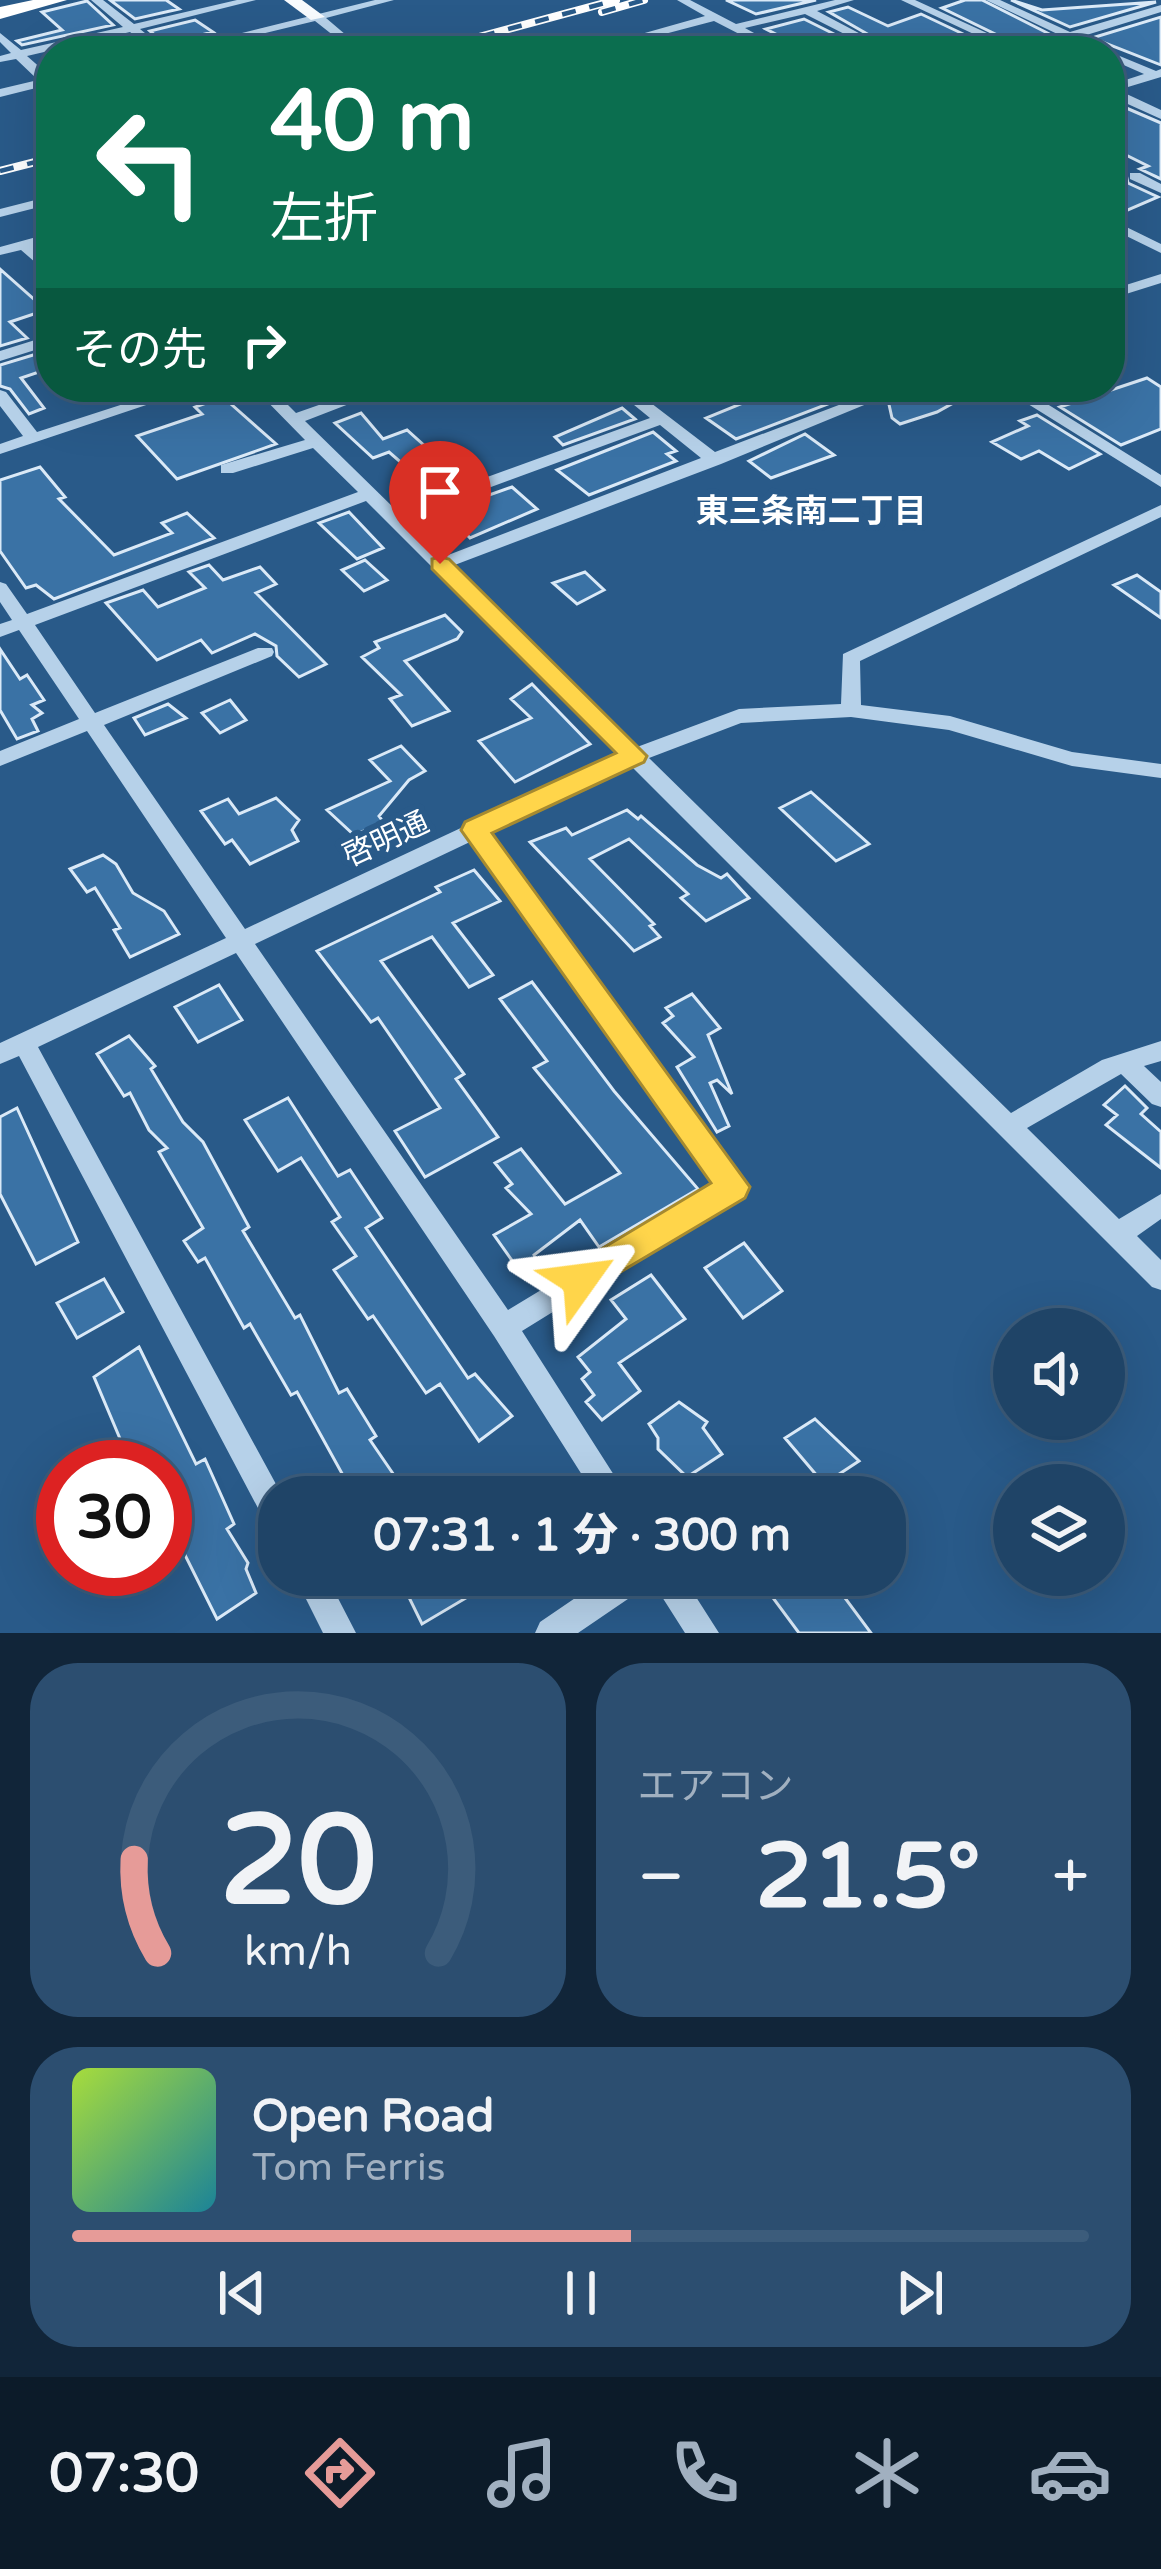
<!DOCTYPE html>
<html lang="ja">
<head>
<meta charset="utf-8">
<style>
  :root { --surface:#1f4467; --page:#2c4e70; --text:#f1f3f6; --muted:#a1b0c0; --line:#3c5c7b; --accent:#e69b98 }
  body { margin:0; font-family:"Varela Round","Noto Sans JP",sans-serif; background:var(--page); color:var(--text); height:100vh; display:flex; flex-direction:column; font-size:45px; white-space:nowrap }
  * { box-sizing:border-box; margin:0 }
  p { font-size:39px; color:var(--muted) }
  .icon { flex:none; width:66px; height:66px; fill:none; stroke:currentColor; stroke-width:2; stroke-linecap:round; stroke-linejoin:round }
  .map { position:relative; height:1633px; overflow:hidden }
  .panel { display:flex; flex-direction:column; gap:30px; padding:30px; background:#112539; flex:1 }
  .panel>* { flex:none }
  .hud { position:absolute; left:36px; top:36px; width:1089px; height:366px; border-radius:48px; box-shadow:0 12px 48px #0002,0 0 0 3px var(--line); background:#0b6e4f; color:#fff; overflow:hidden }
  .tools { position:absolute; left:993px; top:1308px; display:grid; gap:24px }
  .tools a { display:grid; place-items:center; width:132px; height:132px; border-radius:50%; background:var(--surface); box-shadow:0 12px 48px #0002,0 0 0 3px var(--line); font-size:60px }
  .speed { position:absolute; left:36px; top:1440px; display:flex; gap:24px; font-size:60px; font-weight:700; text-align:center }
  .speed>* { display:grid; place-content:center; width:156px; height:156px; border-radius:50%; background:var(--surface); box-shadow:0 12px 48px #0002,0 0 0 3px var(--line); line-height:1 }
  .speed .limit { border:18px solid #d22; background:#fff; color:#111 }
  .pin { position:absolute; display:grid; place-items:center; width:102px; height:102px; color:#fff; margin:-123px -51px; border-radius:50% 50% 50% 0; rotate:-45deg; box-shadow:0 0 12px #0007 }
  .pin .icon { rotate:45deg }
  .me { position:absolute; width:132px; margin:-66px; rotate:59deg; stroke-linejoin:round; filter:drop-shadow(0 0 9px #0008) }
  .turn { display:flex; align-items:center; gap:42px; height:252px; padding:0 36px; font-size:54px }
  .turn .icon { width:156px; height:156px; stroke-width:2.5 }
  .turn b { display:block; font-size:84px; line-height:102px }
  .then { display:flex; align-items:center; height:114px; padding:0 36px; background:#0003; gap:24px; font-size:45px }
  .big { font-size:90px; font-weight:800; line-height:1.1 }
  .panel .widget { flex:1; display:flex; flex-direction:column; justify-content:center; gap:18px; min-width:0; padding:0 42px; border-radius:48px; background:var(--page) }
  .panel .dial { align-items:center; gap:0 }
  .dial svg { height:312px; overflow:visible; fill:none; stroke:var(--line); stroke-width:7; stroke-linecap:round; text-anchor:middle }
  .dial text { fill:var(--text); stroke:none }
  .song { display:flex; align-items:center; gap:36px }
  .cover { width:144px; height:144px; border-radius:18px; background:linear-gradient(135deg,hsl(80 70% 55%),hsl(190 70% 35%)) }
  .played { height:12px; border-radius:6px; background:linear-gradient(90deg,var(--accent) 55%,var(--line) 55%) }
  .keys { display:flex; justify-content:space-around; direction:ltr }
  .heat { display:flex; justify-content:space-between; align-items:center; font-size:66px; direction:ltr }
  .panel .tiles { flex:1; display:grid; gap:30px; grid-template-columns:1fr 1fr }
  .widget:last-child { grid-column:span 2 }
  .trip { position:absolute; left:258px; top:1476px; width:648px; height:120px; border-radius:48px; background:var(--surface); box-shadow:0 12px 48px #0002,0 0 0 3px var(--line); font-weight:800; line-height:120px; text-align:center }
  .tabs { display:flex; height:192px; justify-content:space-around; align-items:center; background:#0c1b29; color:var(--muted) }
  .tabs .icon { width:84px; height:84px }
  .tabs .active { color:var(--accent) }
  .tabs b { font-size:54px; color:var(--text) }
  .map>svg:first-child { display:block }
</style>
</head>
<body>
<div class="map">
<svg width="1161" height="1633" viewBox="0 0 1161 1633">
  <rect width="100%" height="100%" fill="#295a89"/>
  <path fill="#3a72a5" stroke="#dae9f7" stroke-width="3" d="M110,0h56l13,9 -44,10z
    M726,0h90l-60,14z
    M965,0h17l101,51h-53l-88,-43z
    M1011,0l31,10 114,-8 -86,25z
    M87,1l26,24 -91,20 -5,-4 45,-11 -20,-18z
    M848,7l40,19 33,-12 78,37h-102l-68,-39z
    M1161,17v48l-69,-27z
    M804,19l64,32h-59l-43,-22z
    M195,20l18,12 -48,12 -15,-13z
    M1110,101l51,22v56l-21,-10 8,-3 -38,-19z
    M1126,174l2,9 30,14 -44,19 -4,-1v-36z
    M0,269l46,41 -36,12 17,16 -27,8z
    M43,352l8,8v8l-30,10 23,30 -15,6 -19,-25 -10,-3v-21z
    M1147,378l14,9v42l-40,16 -61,-38z
    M782,387h20l26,17 -92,35 -30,-21z
    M912,387h70l-45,25 -37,12 -8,-6 -4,-18z
    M223,397l53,47 -99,35 -40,-43 65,-22 -7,-7z
    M622,408l13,11 -72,26 -8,-8z
    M361,413l22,26 24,-9 20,18 -8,3 37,32 -22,8 -45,-39 -16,6 -38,-35z
    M1037,415l63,39 -31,15 -30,-18 -18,8 -29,-17 36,-16 -8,-5z
    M653,432l23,19 -9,3 9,7 -87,34 -32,-25z
    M805,434l29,21 -63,23 -22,-17z
    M40,467l25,30 -6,2 55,56 58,-22 -10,-10 25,-10 27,25 -160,61 -18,-14 -10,3 -26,-37v-71z
    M512,487l25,22 -67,29 -26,-27z
    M349,512l34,36 -26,11 -38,-36z
    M365,560l22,20 -23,11 -22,-21z
    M209,565l14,15 37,-13 16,17 -20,9 70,71 -27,13 -22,-21 -1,-10 -21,-12 -43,19 -11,-13 -44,20 -51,-57 37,-13 15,17 47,-19 -16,-16z
    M585,572l19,18 -27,14 -24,-21z
    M1137,575l24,17v26l-47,-33z
    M445,615l17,17 -5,7 -52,22 44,50 -37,15 -22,-27 11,-4 -39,-38 17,-9 -4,-6z
    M0,649l20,30 7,-4 17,25 -12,5 10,8 -10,6 6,12 -21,8 -17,-29z
    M532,684l58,60 -75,38 -36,-41 52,-23 -20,-19z
    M230,700l16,20 -26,13 -18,-20z
    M168,704l18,14 -41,17 -11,-17z
    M401,746l24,25 -16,9 -30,36 5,7 -30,12 -27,-25 63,-29 -20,-21z
    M811,792l58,52 -33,17 -56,-53z
    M276,798l23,22 -7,10 6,11 -48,23 -18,-24 -7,4 -24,-33 27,-12 11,15z
    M627,810l11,9 3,-3 56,49 24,13 6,-4 22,24 -43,23 -25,-23 7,-4 -59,-55 -39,20 64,65 -4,2 10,11 -26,14 -104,-109 36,-14 6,7z
    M103,855l13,9 17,29 31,18 15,23 -49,23 -16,-27 6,-2 -25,-40 -8,4 -17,-23z
    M474,870l26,31 -47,22 40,52 -24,12 -37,-50 -51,24 83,113 -8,5 42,58 -73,40 -30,-46 45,-23 -62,-90 -7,4 -54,-71 123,-59 -4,-5z
    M532,982l82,109 84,98 -99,58 -19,-27 -46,35 7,15 -16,9 -31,-44 37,-21 -25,-26 6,-4 -17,-21 26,-14 44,55 55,-31 -86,-105 13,-7 -47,-62z
    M219,985l23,35 -44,22 -23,-35z
    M692,994l28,34 -12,7 24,59 -15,-14 -7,3 19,43 -12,6 -40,-65 17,-10 -31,-34 10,-7 -7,-8z
    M129,1036l26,30 -4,3 32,53 20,20 46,85 -6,4 52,87 5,-3 39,78 8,-4 29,47 -6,4 39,57h-54l-58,-105 -6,3 -41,-71 -6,4 -39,-70 -7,4 -14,-21 19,-13 -44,-76 8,-4 -18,-18 -19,-37 -6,3 -27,-42z
    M1125,1086l22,22 -6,6 20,18v36l-55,-43 11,-10 -13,-10z
    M288,1098l50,78 12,-6 32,48 -16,10 102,150 7,-4 37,42 -33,25 -39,-57 -14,9 -53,-77 -5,3 -34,-49 22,-14 -24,-34 8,-5 -39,-59 -23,13 -33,-51z
    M17,1108l61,134 -42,22 -36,-70v-77z
    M744,1243l38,48 -39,27 -38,-50z
    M651,1275l34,44 -66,44 21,28 -38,29 -16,-18 8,-7 -12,-16 8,-7 -12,-15 48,-38 -15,-19z
    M104,1279l19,33 -46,26 -20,-35z
    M139,1347l57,117 9,-5 29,65 -7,5 21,34 -2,6 10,24 -39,26 -52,-104v-48h-33l-38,-90z
    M679,1402l28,20 -4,6 19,26 -35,23 -29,-28v-11l-9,-14z
    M815,1419l44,42 -35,23 -39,-46z
    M398,1575h63l10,20 -49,29z
    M756,1575h72l43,58h-72z"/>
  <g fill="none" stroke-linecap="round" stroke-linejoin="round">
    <path fill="#b6d1e9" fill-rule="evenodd" d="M91,0h12l31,24 103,-24h19l-116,29 27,22h-13l-24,-19 -103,24 24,21v13l-7,-4 -44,11v-8l38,-9 -22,-21 -16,3v-6l11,-3 -11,-11v-9l21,17 102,-23z
      M375,0h19l-68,18 20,17 -1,10 -8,6h-15l11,-8 1,-7 -19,-15 -125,30h-20z
      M677,0h13l46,24 99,-24h19l-37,11 76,40h-15l-73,-37 -60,14 42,23h-15l-58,-30 -114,30h-19l124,-35z
      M901,0h14l111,51h-16z
      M986,0h14l70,32 91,-27v7l-81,25 28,14h-15z
      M1110,52l46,19 5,-2v8l-43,13 43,20v9l-51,-23v-11l34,-11 -34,-15z
      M1130,173h10l21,11v9l-31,-14z
      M51,196v8l-51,13v-8z
      M1110,219l51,25v9l-51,-25z
      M51,233v8l-18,5 18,18v12l-30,-26 -21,5v-8z
      M1161,274v9l-51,16v-9z
      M51,335v10l-51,16v-10z
      M176,387h24l-200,67v-10l23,-8 -23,-30v-16l6,2 31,40z
      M253,387h17l26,26 74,-26h23l-88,34 91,89 254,-92 -38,-31h18l85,65 171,-65h22l-187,77 -269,102 185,181 102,-38 102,-5 2,-50 318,-149v12l-301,144 1,44 89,11 122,36 89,12v14l-89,-12 -123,-36 -98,-13 -110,6 -92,35 362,355 91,-53 59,-19v20l-17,5 17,16v25l-9,-3 -31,-30 -94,54 92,91 42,-25v25l-24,17 24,24v30l-9,-3 -521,-521 -142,67 257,354 -4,8 -220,136 106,166h-32l-102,-161 -258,-383 -198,94 245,450h-4v37l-10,-5 -250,-473 -19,8v-21l226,-105 -139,-207 -87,35v-15l79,-32 -60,-89 -19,7v-13l12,-4 -12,-18v-20l6,2 21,30 331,-122 -45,-44 -80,25h-12v-8l84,-25zM660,425l41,33 -258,99 -39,-38zM366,501l253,253 -374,175 -141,-204 168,-69 2,-4 -2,-4h-14l-163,65 -60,-88zM472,841l244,343 -208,126 -253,-366z
      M1001,387h19l141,88v12z
      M294,1575h32l30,58h-33z
      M609,1575h73l37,58h-34l-35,-55 -3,8 -69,47h-43l5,-11z"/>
    <path fill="#f8fbfe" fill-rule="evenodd" d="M284,0h18l23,17 -14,3z"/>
    <path fill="#fff" fill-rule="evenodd" d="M33,0h34l-67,19v-12z"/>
    <defs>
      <path id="rail" d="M602,12l42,-12
        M427,51l189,-51
        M0,171l51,-13"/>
    </defs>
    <use href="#rail" stroke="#fff" stroke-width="8"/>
    <use href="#rail" stroke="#295a89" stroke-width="4.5" stroke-dasharray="14" stroke-linecap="butt"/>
  </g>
  <path fill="#ffd54a" stroke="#a68a30" stroke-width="3" d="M440,557l9,2 198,197 -3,6 -152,71 258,354 -5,11 -165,98 -12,-4 -5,-12 5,-11 143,-86 -250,-353 4,-8 151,-69 -184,-184v-10z"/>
  <g text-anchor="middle" stroke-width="12" stroke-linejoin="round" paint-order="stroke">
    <g font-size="30" fill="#fff" stroke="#295a89">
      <text transform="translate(386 839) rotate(-25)" y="10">啓明通</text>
    </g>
    <g font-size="33" font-weight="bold" fill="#fff" stroke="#295a89">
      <text x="811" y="522">東三条南二丁目</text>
    </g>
  </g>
</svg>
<div class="tools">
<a><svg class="icon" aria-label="sound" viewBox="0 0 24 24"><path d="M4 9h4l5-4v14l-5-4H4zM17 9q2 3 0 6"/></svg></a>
<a><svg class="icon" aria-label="layers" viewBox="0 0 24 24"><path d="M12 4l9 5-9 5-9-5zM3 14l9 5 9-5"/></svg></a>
</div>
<div class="speed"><div class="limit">30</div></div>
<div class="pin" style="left:440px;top:564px;background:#d93025"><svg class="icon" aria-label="arrive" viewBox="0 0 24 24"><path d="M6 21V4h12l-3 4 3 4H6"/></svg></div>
<svg class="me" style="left:580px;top:1280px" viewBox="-20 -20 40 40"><path d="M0-17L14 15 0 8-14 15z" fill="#ffd54a" stroke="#fff" stroke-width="4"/></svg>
<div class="trip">07:31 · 1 分 · 300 m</div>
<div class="hud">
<div class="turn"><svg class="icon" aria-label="left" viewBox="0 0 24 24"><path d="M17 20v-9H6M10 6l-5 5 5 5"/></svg><div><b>40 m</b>左折</div></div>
<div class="then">その先<svg class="icon" aria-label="right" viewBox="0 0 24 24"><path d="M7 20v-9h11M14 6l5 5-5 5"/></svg></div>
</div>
</div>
<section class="panel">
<div class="tiles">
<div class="widget dial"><svg viewBox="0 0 100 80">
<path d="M14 69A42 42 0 1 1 86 69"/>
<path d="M14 69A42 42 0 0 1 8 45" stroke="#e69b98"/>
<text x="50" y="56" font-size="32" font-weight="700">20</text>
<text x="50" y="72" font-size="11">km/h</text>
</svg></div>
<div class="widget"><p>エアコン</p>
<div class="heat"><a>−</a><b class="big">21.5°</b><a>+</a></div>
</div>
<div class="widget">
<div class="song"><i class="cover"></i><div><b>Open Road</b><p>Tom Ferris</p></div></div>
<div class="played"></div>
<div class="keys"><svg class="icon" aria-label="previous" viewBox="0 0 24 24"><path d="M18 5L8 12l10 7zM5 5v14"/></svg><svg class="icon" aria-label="pause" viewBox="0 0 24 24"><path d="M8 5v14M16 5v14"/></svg><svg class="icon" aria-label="next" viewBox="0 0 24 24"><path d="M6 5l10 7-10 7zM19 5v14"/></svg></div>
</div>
</div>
</section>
<nav class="tabs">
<b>07:30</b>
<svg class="icon active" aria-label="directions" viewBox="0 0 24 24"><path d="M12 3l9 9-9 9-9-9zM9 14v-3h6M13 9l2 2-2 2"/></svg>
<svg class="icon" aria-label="music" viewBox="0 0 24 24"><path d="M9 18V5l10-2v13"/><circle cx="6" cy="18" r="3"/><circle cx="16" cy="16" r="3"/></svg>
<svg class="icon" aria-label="phone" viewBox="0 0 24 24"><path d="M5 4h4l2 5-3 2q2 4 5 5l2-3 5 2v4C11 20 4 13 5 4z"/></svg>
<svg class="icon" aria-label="climate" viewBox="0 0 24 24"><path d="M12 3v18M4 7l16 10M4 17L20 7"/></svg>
<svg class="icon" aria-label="car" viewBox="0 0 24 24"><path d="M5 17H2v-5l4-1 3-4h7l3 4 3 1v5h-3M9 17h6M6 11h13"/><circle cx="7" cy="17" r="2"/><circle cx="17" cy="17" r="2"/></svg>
</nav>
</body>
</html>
